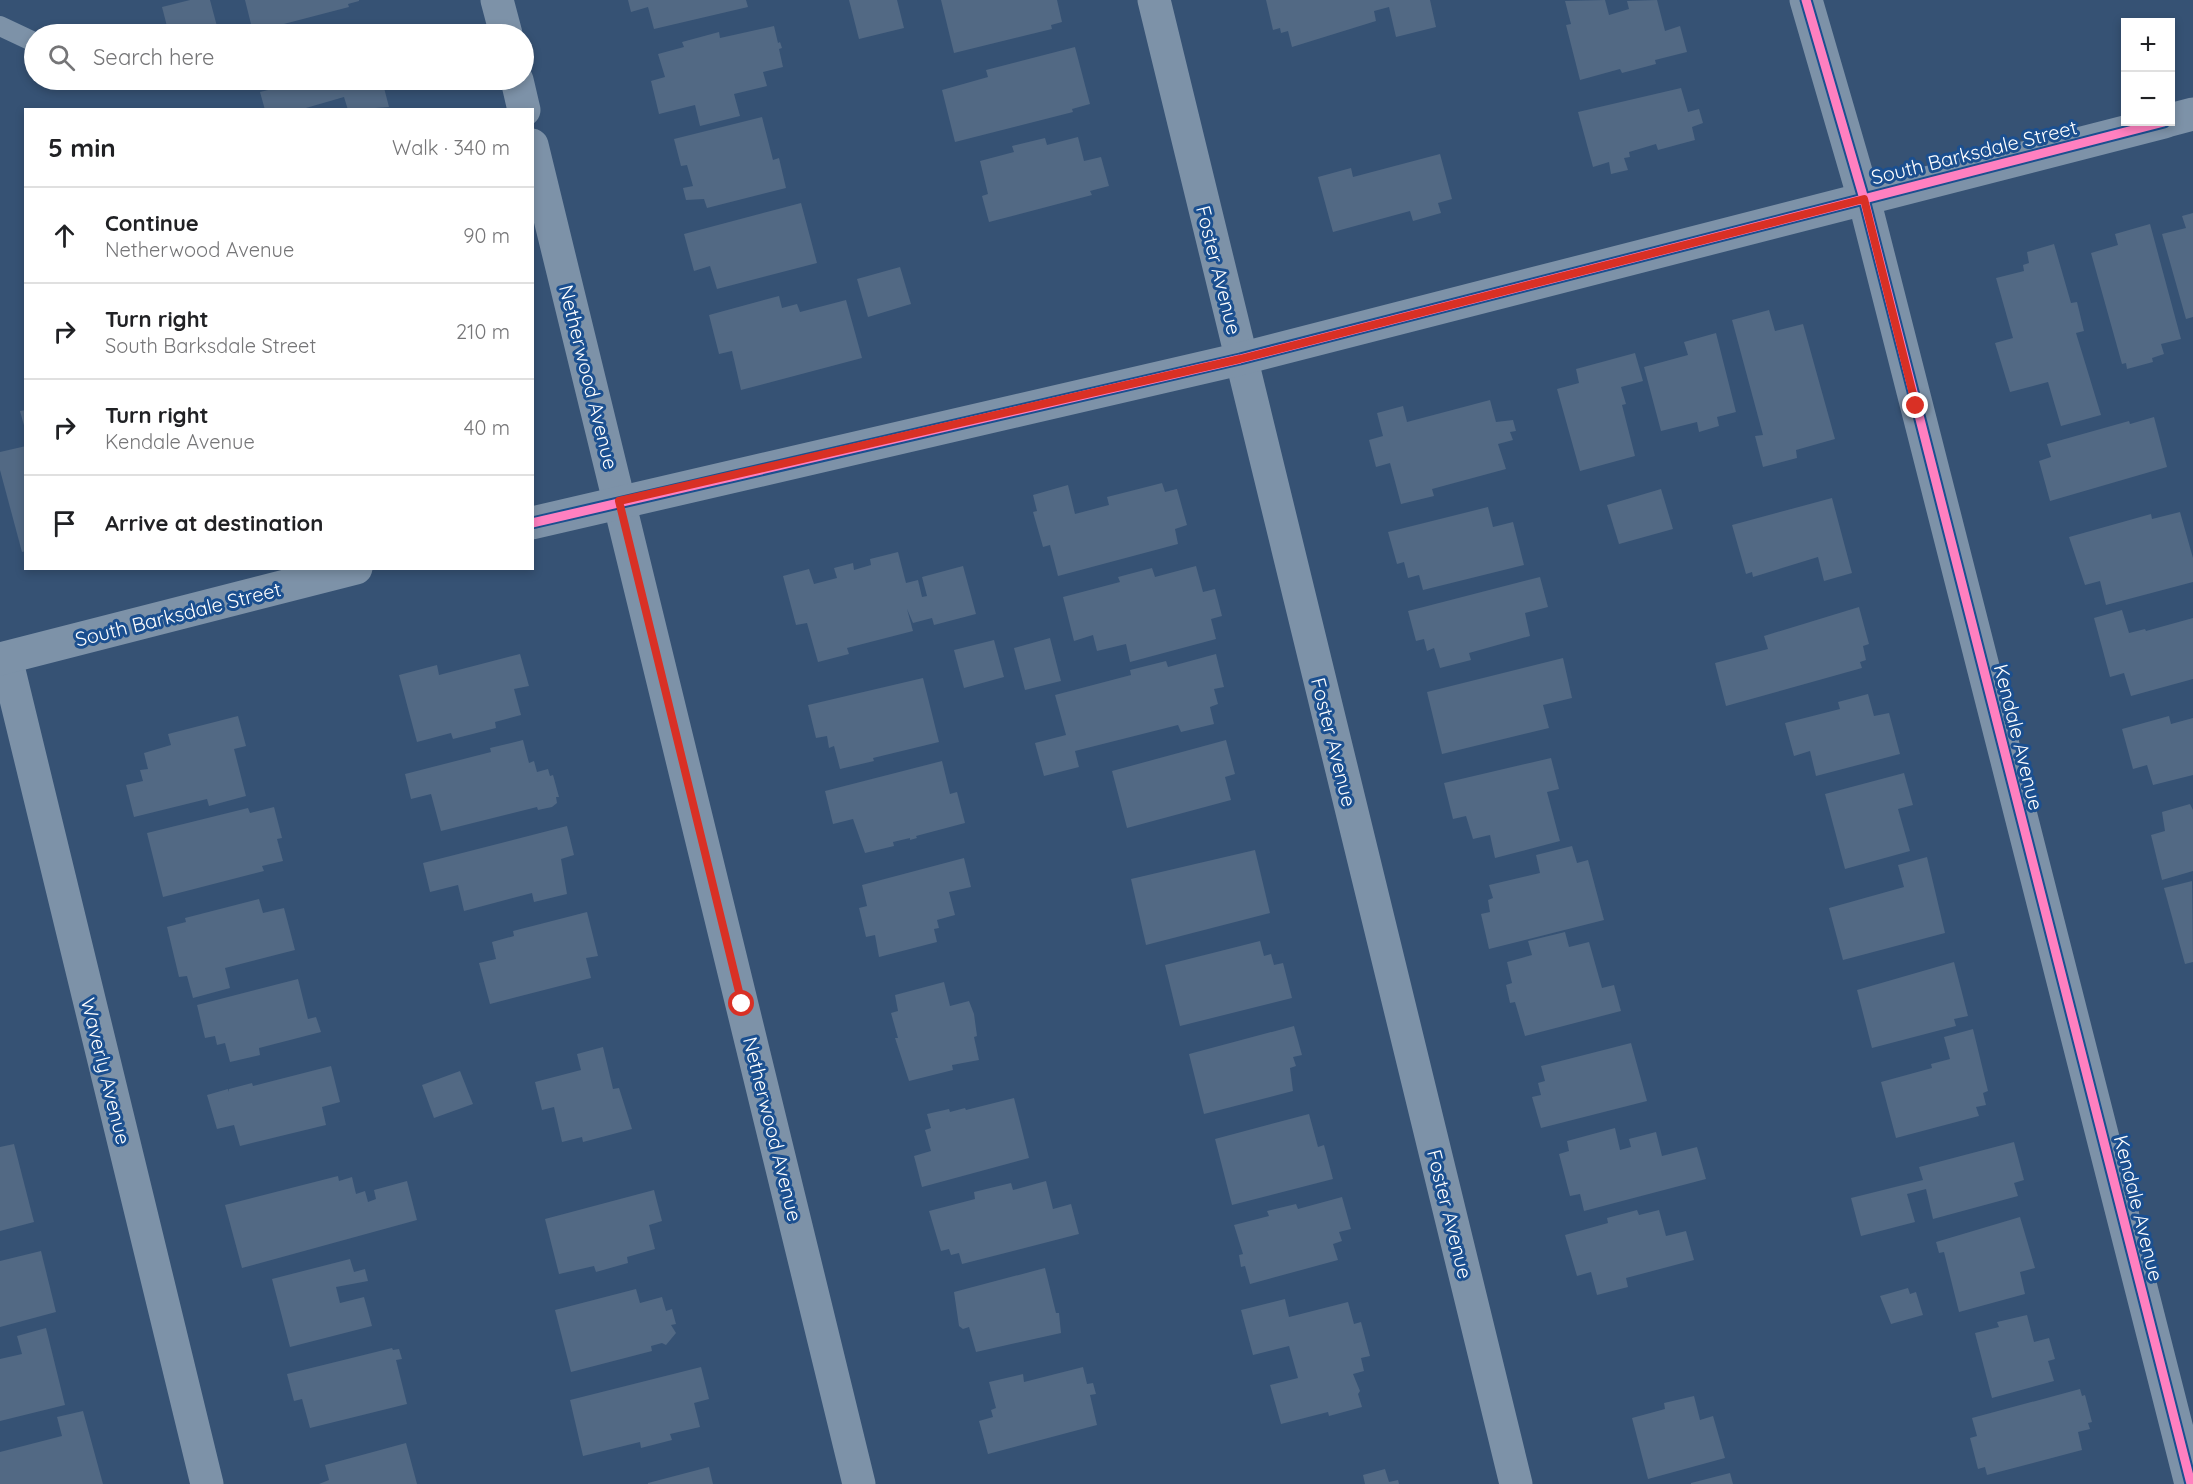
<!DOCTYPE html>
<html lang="en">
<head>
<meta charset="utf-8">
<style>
  body { margin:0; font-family:Quicksand,sans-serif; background:#f6f6f6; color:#202124 }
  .controls { position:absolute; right:18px; top:18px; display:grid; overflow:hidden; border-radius:0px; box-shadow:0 3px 9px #0003 }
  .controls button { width:54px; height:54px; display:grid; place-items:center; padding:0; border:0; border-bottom:2px solid #e0e0e0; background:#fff; color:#202124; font:30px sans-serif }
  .stop { position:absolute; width:18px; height:18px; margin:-14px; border:4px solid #d93025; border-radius:50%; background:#fff }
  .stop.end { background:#d93025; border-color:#fff; box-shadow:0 2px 6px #0008 }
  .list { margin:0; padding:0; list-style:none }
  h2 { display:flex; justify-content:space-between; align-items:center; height:78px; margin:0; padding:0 24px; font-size:26px }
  h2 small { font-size:20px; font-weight:400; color:#757577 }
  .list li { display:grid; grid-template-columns:39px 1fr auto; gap:18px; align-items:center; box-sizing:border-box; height:96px; padding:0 24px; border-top:2px solid #e0e0e0 }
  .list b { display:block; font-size:22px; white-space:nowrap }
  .list p { margin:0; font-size:20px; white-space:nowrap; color:#757577 }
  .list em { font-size:20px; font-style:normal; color:#757577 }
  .icon { flex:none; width:33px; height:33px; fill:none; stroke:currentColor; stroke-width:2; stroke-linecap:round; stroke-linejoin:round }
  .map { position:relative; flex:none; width:2193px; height:1484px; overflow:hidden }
  .search { position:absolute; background:#fff; box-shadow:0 3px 9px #0003; left:24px; top:24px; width:510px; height:66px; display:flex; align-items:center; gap:15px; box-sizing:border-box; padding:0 21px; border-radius:33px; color:#757577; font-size:22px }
  .panel { position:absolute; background:#fff; box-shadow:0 3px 9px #0003; left:24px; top:108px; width:510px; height:462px; border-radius:0px }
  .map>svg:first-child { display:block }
  .building { fill:#526984 }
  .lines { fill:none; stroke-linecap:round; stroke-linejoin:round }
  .service { stroke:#7d92a8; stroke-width:20 }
  .minor { stroke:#7d92a8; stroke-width:33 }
  .cycleway-casing { stroke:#1b4f8f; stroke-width:13 }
  .cycleway { stroke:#ff80c0; stroke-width:9 }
  .route { stroke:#d93025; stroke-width:8 }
  .labels { text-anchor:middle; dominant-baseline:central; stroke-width:6; stroke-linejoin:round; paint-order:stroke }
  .street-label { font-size:20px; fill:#fff; stroke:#1b4f8f }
</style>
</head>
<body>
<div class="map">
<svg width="2193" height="1484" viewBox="0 0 2193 1484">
  <rect width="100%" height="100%" fill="#365274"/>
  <g class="building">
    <polygon points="190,0 210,0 219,34 169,34 162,7"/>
    <polygon points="245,0 359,0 359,1 348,4 349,7 253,32"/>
    <polygon points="628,0 746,0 748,7 654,29 648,7 631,12"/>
    <polygon points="849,0 897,0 904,28 859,39"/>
    <polygon points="941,0 1057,0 1062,22 1051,25 1052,29 954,53"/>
    <polygon points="1266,0 1430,0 1436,27 1396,37 1389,7 1374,11 1376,21 1292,47 1288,31 1281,33 1280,28 1273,30"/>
    <polygon points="1605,0 1609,15 1629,9 1627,1 1657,0 1665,31 1680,26 1687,52 1655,60 1656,64 1622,73 1620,69 1580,80 1566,25 1571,24 1565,1"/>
    <polygon points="774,26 778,43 780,42 782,48 779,49 783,67 763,72 767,86 734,94 740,116 700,126 695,105 659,114 651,81 665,77 658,54 684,47 682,42 719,32 720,38"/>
    <polygon points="1075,47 1090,104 1072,109 1073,112 955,142 942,90 988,77 986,70"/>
    <polygon points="265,80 382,80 389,107 348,110 344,97 299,110 265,110 260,92 268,90"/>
    <polygon points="1681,88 1688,112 1699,109 1703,123 1692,127 1695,140 1658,150 1656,144 1629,152 1630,157 1624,158 1628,170 1611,174 1609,162 1593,167 1578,112"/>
    <polygon points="762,117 773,160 779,158 786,188 707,208 704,199 686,200 683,188 693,186 687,165 681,166 674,139"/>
    <polygon points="1078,137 1084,161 1101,157 1109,186 1090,191 1092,195 989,222 982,196 988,194 980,161 1014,152 1012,146 1045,138 1047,145"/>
    <polygon points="1440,154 1452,199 1438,203 1441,213 1413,221 1410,211 1333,232 1318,177 1351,168 1353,177"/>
    <polygon points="801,203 817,263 717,289 710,266 694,271 684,234"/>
    <polygon points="2193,213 2193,317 2186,319 2162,234 2186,228 2182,216"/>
    <polygon points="2150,224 2181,339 2161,344 2164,354 2152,358 2153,362 2127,369 2126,363 2122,364 2091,253 2118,245 2115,234"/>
    <polygon points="2054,244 2071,303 2077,302 2084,331 2076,333 2101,415 2061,426 2048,382 2010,392 1995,343 2013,338 1996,278 2024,271 2023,265 2029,263 2027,252"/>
    <polygon points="900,267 911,304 868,317 857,279"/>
    <polygon points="779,296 782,308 797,304 800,312 846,300 862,358 741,390 732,351 719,354 709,315"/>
    <polygon points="1769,310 1775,331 1803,324 1835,439 1796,450 1797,458 1763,467 1755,436 1763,435 1732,320"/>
    <polygon points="1716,333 1736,412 1717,417 1719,426 1699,432 1697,422 1661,431 1644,367 1688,355 1684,342"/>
    <polygon points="1635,353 1643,381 1621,387 1626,404 1622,405 1635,456 1580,471 1557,389 1579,383 1576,369"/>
    <polygon points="1490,400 1496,422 1513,420 1516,431 1510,432 1513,440 1498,444 1506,469 1432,489 1434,496 1401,504 1390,463 1376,467 1369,440 1383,436 1377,413 1403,406 1407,422"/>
    <polygon points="26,410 26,429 25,429 20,411"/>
    <polygon points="2154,417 2167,467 2050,501 2039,461 2051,457 2047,444 2129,421 2130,424"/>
    <polygon points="26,446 26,551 22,552 0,470 0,452"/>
    <polygon points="1162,483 1165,492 1177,489 1187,525 1175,529 1178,544 1058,576 1050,545 1043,547 1033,512 1037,511 1033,495 1068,485 1075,514 1109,505 1107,497"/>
    <polygon points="1661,489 1673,529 1619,544 1607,505"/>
    <polygon points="1832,498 1852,573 1824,581 1818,557 1753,577 1752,572 1746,574 1732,525"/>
    <polygon points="1488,507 1493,527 1513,522 1524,565 1423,590 1419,575 1408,578 1404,562 1397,564 1388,532"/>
    <polygon points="2180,512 2193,558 2193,582 2106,605 2100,581 2085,585 2069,537 2151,514 2152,519"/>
    <polygon points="898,552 906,583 918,580 922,597 927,596 922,577 963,566 976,614 934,625 932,618 913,623 907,609 913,631 847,648 849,654 818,662 807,623 796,625 783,576 809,569 814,584 837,578 834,568 853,563 854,570 871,565 870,559"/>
    <polygon points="1196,566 1203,592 1215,589 1222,616 1211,619 1216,639 1130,662 1126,644 1097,651 1093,635 1074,641 1063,597 1120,582 1118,577 1152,568 1155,577"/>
    <polygon points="1540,577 1548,607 1525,613 1530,636 1469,653 1471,660 1440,668 1434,648 1427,651 1424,639 1416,641 1408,611"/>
    <polygon points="1859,607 1869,644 1863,646 1866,660 1860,662 1862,668 1726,706 1715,663 1768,649 1764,636"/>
    <polygon points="2122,610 2129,633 2145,629 2146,631 2193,618 2193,679 2131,696 2124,673 2110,677 2094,618"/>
    <polygon points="1050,638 1061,681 1025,690 1014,648"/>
    <polygon points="994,640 1004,677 964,688 954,650"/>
    <polygon points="520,654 529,686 514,689 521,715 495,722 496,728 453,739 451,733 417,742 399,675 437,665 439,675"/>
    <polygon points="1216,654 1224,687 1214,689 1218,704 1210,707 1214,724 1181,732 1178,725 1075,751 1079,767 1044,776 1035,743 1066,735 1055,695 1131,675 1130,670 1166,661 1168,667"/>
    <polygon points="1563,658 1572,698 1543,705 1549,728 1442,754 1427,692"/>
    <polygon points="923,678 939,742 873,758 874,761 840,769 834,746 829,748 827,736 816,738 808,705"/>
    <polygon points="1868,694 1874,716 1889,713 1900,754 1816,776 1810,751 1794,756 1785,723 1840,709 1838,702"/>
    <polygon points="238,716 246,746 234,749 246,796 209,806 207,799 134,817 126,785 143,781 140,770 148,769 144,753 171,745 168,734"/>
    <polygon points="2169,716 2171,724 2193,718 2193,775 2153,785 2147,765 2133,769 2122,729"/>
    <polygon points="523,740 529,763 534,761 537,772 548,769 550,776 553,775 559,797 556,797 557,803 552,807 538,810 537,807 441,831 431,794 411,799 405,774 491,752 490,748"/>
    <polygon points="1226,740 1235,774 1225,777 1231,800 1127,828 1112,771"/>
    <polygon points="1551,758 1559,789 1547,792 1560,841 1495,858 1490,835 1473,839 1466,816 1453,819 1444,783"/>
    <polygon points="942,761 950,794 957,792 965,823 916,836 917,838 910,840 910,838 893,842 894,846 865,853 853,819 833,824 825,791"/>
    <polygon points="1904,773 1913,805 1898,809 1910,851 1845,869 1825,794"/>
    <polygon points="2190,804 2193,810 2193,871 2162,880 2151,835 2165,831 2162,812"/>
    <polygon points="274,807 282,838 277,839 283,861 262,866 264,871 163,897 147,833 248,808 250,813"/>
    <polygon points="567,826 574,855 561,859 567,894 534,902 532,893 464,911 458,885 430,892 423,863"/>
    <polygon points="1572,846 1577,863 1588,860 1604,920 1489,949 1481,914 1490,912 1488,900 1493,898 1489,885 1540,873 1536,855"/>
    <polygon points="1255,850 1270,913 1146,945 1131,879"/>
    <polygon points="1927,857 1945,933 1843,960 1829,908 1904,887 1898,865"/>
    <polygon points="964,858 971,887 949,892 955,915 937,920 939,928 934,929 937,942 879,957 875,935 866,937 859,908 867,906 862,885"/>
    <polygon points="2192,881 2193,962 2185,964 2164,888"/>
    <polygon points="259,899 263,913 284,908 295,950 225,968 230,988 193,998 187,976 179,977 167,927 186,922 185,918"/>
    <polygon points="587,912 598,956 586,958 591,978 490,1004 479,963 496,959 492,942 514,936 513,931"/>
    <polygon points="1565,932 1569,947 1589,942 1602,988 1614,985 1621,1011 1525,1036 1515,1002 1510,1003 1506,985 1512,983 1507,962 1532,955 1528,941"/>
    <polygon points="1260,941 1264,956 1271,954 1274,965 1283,963 1292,998 1180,1026 1165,965"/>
    <polygon points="1954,962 1968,1016 1954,1019 1956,1026 1872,1048 1857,990"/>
    <polygon points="298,979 308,1019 316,1017 321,1032 259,1048 260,1055 230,1062 225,1043 217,1045 215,1036 205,1038 197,1005"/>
    <polygon points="944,982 950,1006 969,1001 974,1014 977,1036 974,1037 979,1060 952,1065 953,1070 909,1081 895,1038 898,1038 891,1013 898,1011 895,995"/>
    <polygon points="1294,1026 1302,1055 1293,1057 1296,1066 1290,1068 1293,1091 1204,1114 1189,1054"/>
    <polygon points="1973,1029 1988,1091 1983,1093 1986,1105 1976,1107 1979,1116 1896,1138 1881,1082 1932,1068 1931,1064 1950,1059 1944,1037"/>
    <polygon points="1631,1043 1647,1101 1541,1128 1532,1097 1541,1095 1538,1083 1545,1081 1541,1066"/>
    <polygon points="603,1047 613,1089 619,1088 632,1129 583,1142 582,1137 562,1142 554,1107 542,1110 535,1082 581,1070 577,1054"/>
    <polygon points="331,1066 340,1102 322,1107 326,1125 240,1146 234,1125 217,1129 207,1095 228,1089 228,1092 229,1089 252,1083 253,1086"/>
    <polygon points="460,1071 473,1104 434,1118 422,1085"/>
    <polygon points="1014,1098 1029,1158 922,1187 914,1156 931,1151 925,1130 931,1128 927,1114 949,1109 950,1112 965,1108 966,1110"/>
    <polygon points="1309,1114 1318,1147 1324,1145 1333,1179 1232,1205 1215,1139"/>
    <polygon points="1615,1128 1620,1150 1631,1147 1629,1139 1656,1132 1662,1156 1697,1147 1706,1179 1584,1211 1580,1194 1570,1196 1559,1154 1569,1151 1567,1141"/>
    <polygon points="2014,1142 2024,1180 2014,1183 2018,1196 1933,1219 1926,1189 1907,1194 1915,1222 1861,1236 1851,1198 1923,1180 1919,1167"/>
    <polygon points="14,1144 34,1222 0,1231 0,1147"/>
    <polygon points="338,1176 339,1181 352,1177 356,1194 365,1191 368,1202 376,1199 374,1190 407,1181 417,1220 242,1268 225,1205"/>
    <polygon points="1046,1181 1053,1209 1071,1204 1079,1234 962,1264 959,1253 951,1255 949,1249 941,1251 929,1211 975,1199 974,1192 1011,1183 1013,1190"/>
    <polygon points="654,1190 662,1221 649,1225 655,1249 627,1257 628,1263 596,1272 594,1266 559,1274 545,1219"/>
    <polygon points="1342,1197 1351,1229 1339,1232 1342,1241 1333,1244 1338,1260 1250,1284 1245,1266 1241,1267 1239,1255 1243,1254 1234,1225 1269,1216 1267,1211 1296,1204 1298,1209"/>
    <polygon points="1637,1210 1639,1215 1659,1210 1666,1236 1686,1231 1694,1260 1626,1278 1628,1287 1597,1295 1591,1272 1577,1276 1565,1235 1608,1223 1607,1218"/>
    <polygon points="2020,1217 2035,1268 2020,1272 2025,1294 1959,1312 1944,1252 1939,1253 1936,1242"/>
    <polygon points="41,1251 56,1312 0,1327 0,1261"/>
    <polygon points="350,1259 354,1272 365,1269 368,1281 336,1287 340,1303 364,1297 372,1326 290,1347 272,1279"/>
    <polygon points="1045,1268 1056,1313 1059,1313 1061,1333 976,1352 969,1327 963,1329 959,1326 954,1292"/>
    <polygon points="1908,1288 1910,1294 1916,1292 1923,1315 1891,1324 1880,1296"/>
    <polygon points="636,1289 640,1303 662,1297 666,1311 672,1309 676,1324 671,1325 676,1333 666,1345 662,1343 651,1346 652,1351 571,1372 555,1310"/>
    <polygon points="1285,1299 1289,1317 1348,1302 1354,1324 1361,1322 1370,1356 1361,1358 1364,1371 1353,1374 1360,1391 1358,1394 1362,1407 1329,1416 1328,1412 1281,1424 1270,1385 1298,1378 1289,1346 1253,1355 1241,1310"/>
    <polygon points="2027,1315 2034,1342 2049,1338 2055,1359 2048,1361 2054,1381 1992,1398 1975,1333 1999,1327 1997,1322"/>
    <polygon points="46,1328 65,1405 0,1421 0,1359 22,1354 17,1336"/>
    <polygon points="392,1348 393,1350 399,1349 402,1359 396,1360 407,1404 310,1428 302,1399 294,1401 287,1374"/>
    <polygon points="701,1367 709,1399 694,1403 700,1427 670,1434 672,1440 641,1448 640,1442 583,1456 570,1400"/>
    <polygon points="1083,1367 1087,1384 1093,1383 1096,1394 1090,1395 1097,1425 988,1454 979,1421 993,1417 991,1410 996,1408 989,1382 1023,1374 1024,1382"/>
    <polygon points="2080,1389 2082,1396 2085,1395 2092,1422 2088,1423 2090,1429 2078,1432 2082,1450 1987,1475 1985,1467 1978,1469 1970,1438 1977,1436 1972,1418"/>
    <polygon points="1694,1396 1700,1420 1713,1416 1725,1458 1648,1479 1632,1418 1665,1409 1664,1403"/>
    <polygon points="83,1411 103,1484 0,1484 0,1452 62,1436 57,1417"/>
    <polygon points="406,1443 417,1484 319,1484 329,1480 325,1465"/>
    <polygon points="709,1467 713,1484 648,1484 648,1483"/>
    <polygon points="1385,1469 1389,1482 1398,1480 1399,1484 1365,1484 1363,1475"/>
    <polygon points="1730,1473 1733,1484 1691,1484 1691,1483"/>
  </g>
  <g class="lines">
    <polyline class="service" points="0,26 34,42"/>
    <g class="minor">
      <polyline points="497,0 506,34"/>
      <polyline points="1154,0 1516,1484"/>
      <polyline points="1806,0 1864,199 2191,1484"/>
      <polyline points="517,80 524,110"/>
      <polyline points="2170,120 2193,114"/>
      <polyline points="532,145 859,1484"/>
      <polyline points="532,523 1240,359 2164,122"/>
      <polyline points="6,658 207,1484"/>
      <polyline points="0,659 356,568"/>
    </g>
    <defs>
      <g id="cycleway">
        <polyline points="1806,0 1864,199 2191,1484"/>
        <polyline points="532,523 1240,359 2164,122"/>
      </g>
    </defs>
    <use href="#cycleway" class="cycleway-casing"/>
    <use href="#cycleway" class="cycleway"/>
  </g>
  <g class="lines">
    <polyline class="route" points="742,1004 619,501 1240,359 1864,199 1916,406"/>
  </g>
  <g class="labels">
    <g class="street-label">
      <text transform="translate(1974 152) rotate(-14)">South Barksdale Street</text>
      <text transform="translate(1219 270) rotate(76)">Foster Avenue</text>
      <text transform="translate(589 377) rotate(76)">Netherwood Avenue</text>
      <text transform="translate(178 614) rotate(-14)">South Barksdale Street</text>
      <text transform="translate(2019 737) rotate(76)">Kendale Avenue</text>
      <text transform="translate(1334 742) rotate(76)">Foster Avenue</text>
      <text transform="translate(106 1071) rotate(76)">Waverly Avenue</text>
      <text transform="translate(773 1129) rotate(76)">Netherwood Avenue</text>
      <text transform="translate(2139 1208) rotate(76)">Kendale Avenue</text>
      <text transform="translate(1450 1214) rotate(76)">Foster Avenue</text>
    </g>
  </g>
</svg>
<div class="controls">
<button>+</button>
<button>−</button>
</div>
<div class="stop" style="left:742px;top:1004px"></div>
<div class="stop end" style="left:1916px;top:406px"></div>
<div class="search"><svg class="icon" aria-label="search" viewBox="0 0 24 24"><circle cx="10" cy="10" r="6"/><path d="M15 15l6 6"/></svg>Search here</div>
<section class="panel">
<h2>5 min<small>Walk · 340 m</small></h2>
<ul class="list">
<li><svg class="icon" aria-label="ahead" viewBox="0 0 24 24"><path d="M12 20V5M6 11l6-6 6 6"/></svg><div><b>Continue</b><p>Netherwood Avenue</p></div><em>90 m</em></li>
<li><svg class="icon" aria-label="right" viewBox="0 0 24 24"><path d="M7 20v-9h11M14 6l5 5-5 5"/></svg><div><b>Turn right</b><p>South Barksdale Street</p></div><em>210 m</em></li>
<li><svg class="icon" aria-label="right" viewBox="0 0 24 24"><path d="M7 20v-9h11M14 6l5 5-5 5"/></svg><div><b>Turn right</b><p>Kendale Avenue</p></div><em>40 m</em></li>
<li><svg class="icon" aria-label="arrive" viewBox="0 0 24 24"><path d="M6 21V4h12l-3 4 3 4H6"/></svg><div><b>Arrive at destination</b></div></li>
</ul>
</section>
</div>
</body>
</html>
